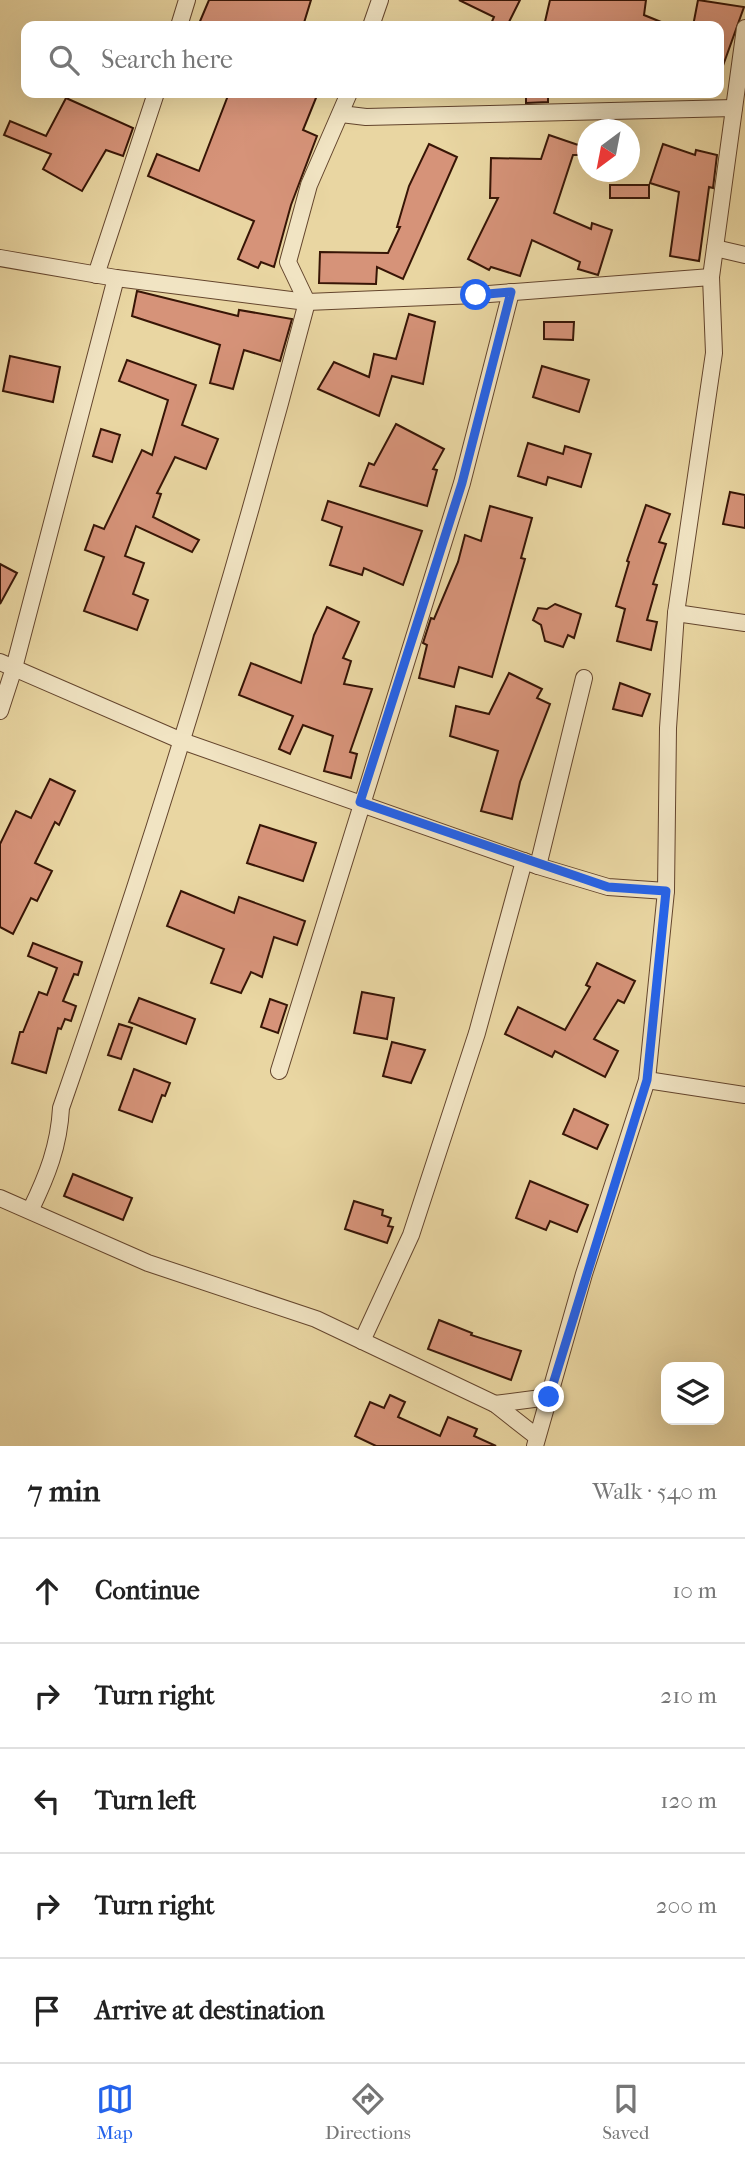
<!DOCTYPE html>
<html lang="en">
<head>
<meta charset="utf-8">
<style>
  body { margin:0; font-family:"IM FELL French Canon",serif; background:#f6f6f6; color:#222 }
  .controls { position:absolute; right:21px; bottom:21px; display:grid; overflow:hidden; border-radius:14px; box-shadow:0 7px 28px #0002 }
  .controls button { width:63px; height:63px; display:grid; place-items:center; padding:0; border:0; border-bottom:2px solid #e0e0e0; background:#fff; color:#222; font:35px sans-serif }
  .compass { position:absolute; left:577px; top:119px; width:63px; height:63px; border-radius:50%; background:#fff; box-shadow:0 7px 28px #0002; rotate:212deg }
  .stop { position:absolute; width:21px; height:21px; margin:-16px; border:5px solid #2563eb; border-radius:50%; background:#fff }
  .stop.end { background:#2563eb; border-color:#fff; box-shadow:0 2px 7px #0008 }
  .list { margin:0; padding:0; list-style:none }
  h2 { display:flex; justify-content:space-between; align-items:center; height:91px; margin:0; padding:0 28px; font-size:30px }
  h2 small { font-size:23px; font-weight:400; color:#767676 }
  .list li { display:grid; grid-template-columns:46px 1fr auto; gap:21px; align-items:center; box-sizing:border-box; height:105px; padding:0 28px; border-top:2px solid #e0e0e0 }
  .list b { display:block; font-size:26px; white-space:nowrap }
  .list em { font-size:23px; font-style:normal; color:#767676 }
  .icon { flex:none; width:38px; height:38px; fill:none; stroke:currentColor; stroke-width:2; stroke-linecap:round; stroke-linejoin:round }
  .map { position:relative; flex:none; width:745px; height:1446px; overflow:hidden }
  .search { position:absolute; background:#fff; box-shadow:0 7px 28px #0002; left:21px; right:21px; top:21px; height:77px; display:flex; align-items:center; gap:18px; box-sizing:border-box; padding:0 24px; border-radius:14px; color:#767676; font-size:26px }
  .sheet { height:616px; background:#fff }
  nav { display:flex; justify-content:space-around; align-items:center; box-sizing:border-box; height:98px; border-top:2px solid #e0e0e0; background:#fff; font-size:19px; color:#767676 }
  nav a { display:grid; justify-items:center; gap:4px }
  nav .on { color:#2563eb }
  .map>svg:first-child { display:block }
  .building { fill:#d69379; stroke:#371506; stroke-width:2 }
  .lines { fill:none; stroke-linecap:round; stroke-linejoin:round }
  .minor-casing { stroke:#64452d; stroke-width:18 }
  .minor { stroke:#f1e4c3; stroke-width:16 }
  .route { stroke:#2563eb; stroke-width:9 }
</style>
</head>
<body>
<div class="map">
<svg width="745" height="1446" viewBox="0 0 745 1446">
  <rect width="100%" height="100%" fill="#e9d6a2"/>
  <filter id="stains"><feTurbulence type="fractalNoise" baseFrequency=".00286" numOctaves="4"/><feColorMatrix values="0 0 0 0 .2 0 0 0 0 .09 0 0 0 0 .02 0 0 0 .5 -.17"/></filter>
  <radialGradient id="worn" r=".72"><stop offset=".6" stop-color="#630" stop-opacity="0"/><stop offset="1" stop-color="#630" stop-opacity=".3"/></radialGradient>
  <g class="building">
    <polygon points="209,0 311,0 303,26 198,26"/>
    <polygon points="459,0 520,0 507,26 490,26 494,17"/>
    <polygon points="550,0 646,0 644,15 671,26 544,26"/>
    <polygon points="698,0 744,7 720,74 719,26 693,26"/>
    <polygon points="229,93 318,93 303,130 317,136 291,205 274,267 261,262 258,268 238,259 254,221 148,176 157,154 199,171"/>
    <polygon points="526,93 548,93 548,102 526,103"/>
    <polygon points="66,98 133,128 123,156 106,150 82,191 43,169 51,154 4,135 10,121 46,136"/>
    <polygon points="549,135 587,148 587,155 573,155 554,213 591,229 592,223 612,230 598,275 578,269 580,262 532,240 520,276 491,267 489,270 468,259 498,198 490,198 491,158 541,159"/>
    <polygon points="429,144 457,157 403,279 377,267 376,284 319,283 320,252 388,253 400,227 397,227 409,186"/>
    <polygon points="663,144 695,155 696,150 717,155 713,188 709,187 699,261 670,256 679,192 650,183"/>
    <rect x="610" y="185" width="39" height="13"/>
    <polygon points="137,291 238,316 239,310 292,319 280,361 244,350 233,389 210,383 220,345 132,316"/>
    <polygon points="409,314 435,322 423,384 392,376 379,416 318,389 334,362 369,377 374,354 396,359"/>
    <polygon points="544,322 574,322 573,340 544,339"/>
    <polygon points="10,356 60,367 53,402 3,391"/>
    <polygon points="127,360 196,385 182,425 218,439 206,469 175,457 157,493 161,494 153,517 199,540 192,552 136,526 125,556 144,563 133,594 148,600 137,630 84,611 104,557 85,550 94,525 104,529 142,450 152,455 168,400 119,381"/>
    <polygon points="542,366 589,380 579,412 533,397"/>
    <polygon points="396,424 444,449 433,469 437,470 427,506 360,486 369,463 374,465"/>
    <polygon points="101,429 120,435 112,462 93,456"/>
    <polygon points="528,443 563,454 565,446 591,454 581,487 548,477 546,485 518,476"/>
    <polygon points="730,492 745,495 745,528 723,524"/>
    <polygon points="328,501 422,531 403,585 364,568 362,575 330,565 342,527 322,520"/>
    <polygon points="646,505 670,514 659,542 666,544 653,584 657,585 647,620 657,622 651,650 617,641 625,609 616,606 629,562 627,561"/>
    <polygon points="490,506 532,518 521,558 525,559 492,677 459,667 454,687 419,678 427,645 423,643 431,618 434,619 458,562 465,535 481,541"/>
    <polygon points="0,564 17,573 0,604"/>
    <polygon points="555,604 581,614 574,638 568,635 563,647 545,641 541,625 533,620 538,608 547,609"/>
    <polygon points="327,607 359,622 343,658 351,661 344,684 372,689 350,752 357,754 351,778 324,771 333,736 303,725 290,754 279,749 293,716 239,695 251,663 301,683 314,635"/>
    <polygon points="509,673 542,689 537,698 550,704 520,782 512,819 481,811 498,751 450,736 456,706 489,714"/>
    <polygon points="620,683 650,694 642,716 613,709"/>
    <polygon points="50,779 75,791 59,825 55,822 35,863 52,871 37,901 31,898 13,934 0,927 0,844 16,811 31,818"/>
    <polygon points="260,825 316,843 303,881 247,863"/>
    <polygon points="181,891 234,913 239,897 305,921 297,945 274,937 262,977 251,972 241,993 211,983 224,949 167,926"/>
    <polygon points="33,943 82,962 78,975 74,974 63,1001 76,1006 71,1021 65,1019 61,1029 58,1028 46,1073 12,1063 20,1032 23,1032 39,992 47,995 57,968 28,956"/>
    <polygon points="597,963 635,981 624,1003 618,1000 594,1039 618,1051 605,1077 555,1051 552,1057 505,1034 518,1007 565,1030 590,987 586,985"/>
    <polygon points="362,992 394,998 387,1039 354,1033"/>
    <polygon points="139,998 195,1019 186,1044 129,1022"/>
    <polygon points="270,999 287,1005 278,1033 261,1027"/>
    <polygon points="119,1024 132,1028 121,1059 108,1055"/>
    <polygon points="392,1042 425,1050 411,1083 383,1076"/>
    <polygon points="134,1069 170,1083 165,1096 162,1095 152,1122 119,1110"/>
    <polygon points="574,1109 608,1125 597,1149 563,1134"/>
    <polygon points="73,1174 132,1198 123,1220 64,1196"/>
    <polygon points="530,1181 588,1205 577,1232 550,1221 546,1230 516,1218"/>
    <polygon points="354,1201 383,1210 382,1215 391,1218 388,1226 393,1227 387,1243 345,1229"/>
    <polygon points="439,1320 472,1333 471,1335 521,1351 511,1380 428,1349"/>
    <polygon points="390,1395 405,1402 398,1417 440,1436 448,1417 477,1429 474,1436 496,1446 376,1446 355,1436 370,1402 384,1408"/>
  </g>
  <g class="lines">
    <defs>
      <g id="minor">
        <polyline points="179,26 187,0"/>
        <polyline points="371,26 380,0"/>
        <polyline points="341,114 366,117 734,108"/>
        <polyline points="715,248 745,255"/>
        <polyline points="0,258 116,278 307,302 476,295 711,277"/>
        <polyline points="96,275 156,93"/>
        <polyline points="676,613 745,623"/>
        <polyline points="0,662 182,741 538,866 608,887 666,891"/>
        <polyline points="0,711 14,668 116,278"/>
        <polyline points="538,866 584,678"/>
        <polyline points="279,1071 462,483 511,292"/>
        <polyline points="647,1080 745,1095"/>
        <polyline points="0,1198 148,1263 316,1319 495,1404 537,1437"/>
        <path d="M31,1209C47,1176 59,1146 61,1108C153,843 236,574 307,302L288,262L309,185L349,93"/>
        <polyline points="362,1341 411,1235 477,1033 524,861"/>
        <polyline points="495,1404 549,1397"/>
        <polyline points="535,1446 584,1274 647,1080 666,891 668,728 676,613 714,353 711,277 745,28"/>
      </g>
    </defs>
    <use href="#minor" class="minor-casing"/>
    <use href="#minor" class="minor"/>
  </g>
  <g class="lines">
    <polyline class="route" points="476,295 511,292 462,483 360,802 608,887 666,891 647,1080 549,1397"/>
  </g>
  <rect width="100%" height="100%" filter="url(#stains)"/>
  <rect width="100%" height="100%" fill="url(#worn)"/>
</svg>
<div class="controls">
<button><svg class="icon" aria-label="layers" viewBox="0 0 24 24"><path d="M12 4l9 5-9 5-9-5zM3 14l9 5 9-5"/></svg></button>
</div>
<svg class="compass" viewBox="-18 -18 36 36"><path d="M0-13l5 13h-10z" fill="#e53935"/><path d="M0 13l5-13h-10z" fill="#767676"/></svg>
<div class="stop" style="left:476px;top:295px"></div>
<div class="stop end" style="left:549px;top:1397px"></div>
<div class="search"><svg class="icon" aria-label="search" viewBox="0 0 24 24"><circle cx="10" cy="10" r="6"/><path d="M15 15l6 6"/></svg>Search here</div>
</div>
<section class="sheet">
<h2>7 min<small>Walk · 540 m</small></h2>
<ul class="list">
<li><svg class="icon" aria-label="ahead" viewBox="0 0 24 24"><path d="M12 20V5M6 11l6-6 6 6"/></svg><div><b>Continue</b></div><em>10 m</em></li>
<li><svg class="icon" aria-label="right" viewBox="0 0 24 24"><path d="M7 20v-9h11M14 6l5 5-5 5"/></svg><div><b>Turn right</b></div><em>210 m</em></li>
<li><svg class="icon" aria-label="left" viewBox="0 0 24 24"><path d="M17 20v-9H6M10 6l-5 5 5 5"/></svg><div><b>Turn left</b></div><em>120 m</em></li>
<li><svg class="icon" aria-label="right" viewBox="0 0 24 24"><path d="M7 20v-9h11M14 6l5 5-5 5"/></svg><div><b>Turn right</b></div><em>200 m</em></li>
<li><svg class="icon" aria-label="arrive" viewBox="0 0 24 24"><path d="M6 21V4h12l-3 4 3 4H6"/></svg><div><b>Arrive at destination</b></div></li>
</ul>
</section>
<nav>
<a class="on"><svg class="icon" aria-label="map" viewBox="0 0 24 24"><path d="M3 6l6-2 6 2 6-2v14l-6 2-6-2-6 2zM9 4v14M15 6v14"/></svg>Map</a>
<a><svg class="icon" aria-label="directions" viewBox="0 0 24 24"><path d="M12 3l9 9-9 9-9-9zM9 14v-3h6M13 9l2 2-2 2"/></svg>Directions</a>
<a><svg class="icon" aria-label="saved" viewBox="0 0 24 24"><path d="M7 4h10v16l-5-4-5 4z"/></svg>Saved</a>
</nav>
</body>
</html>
